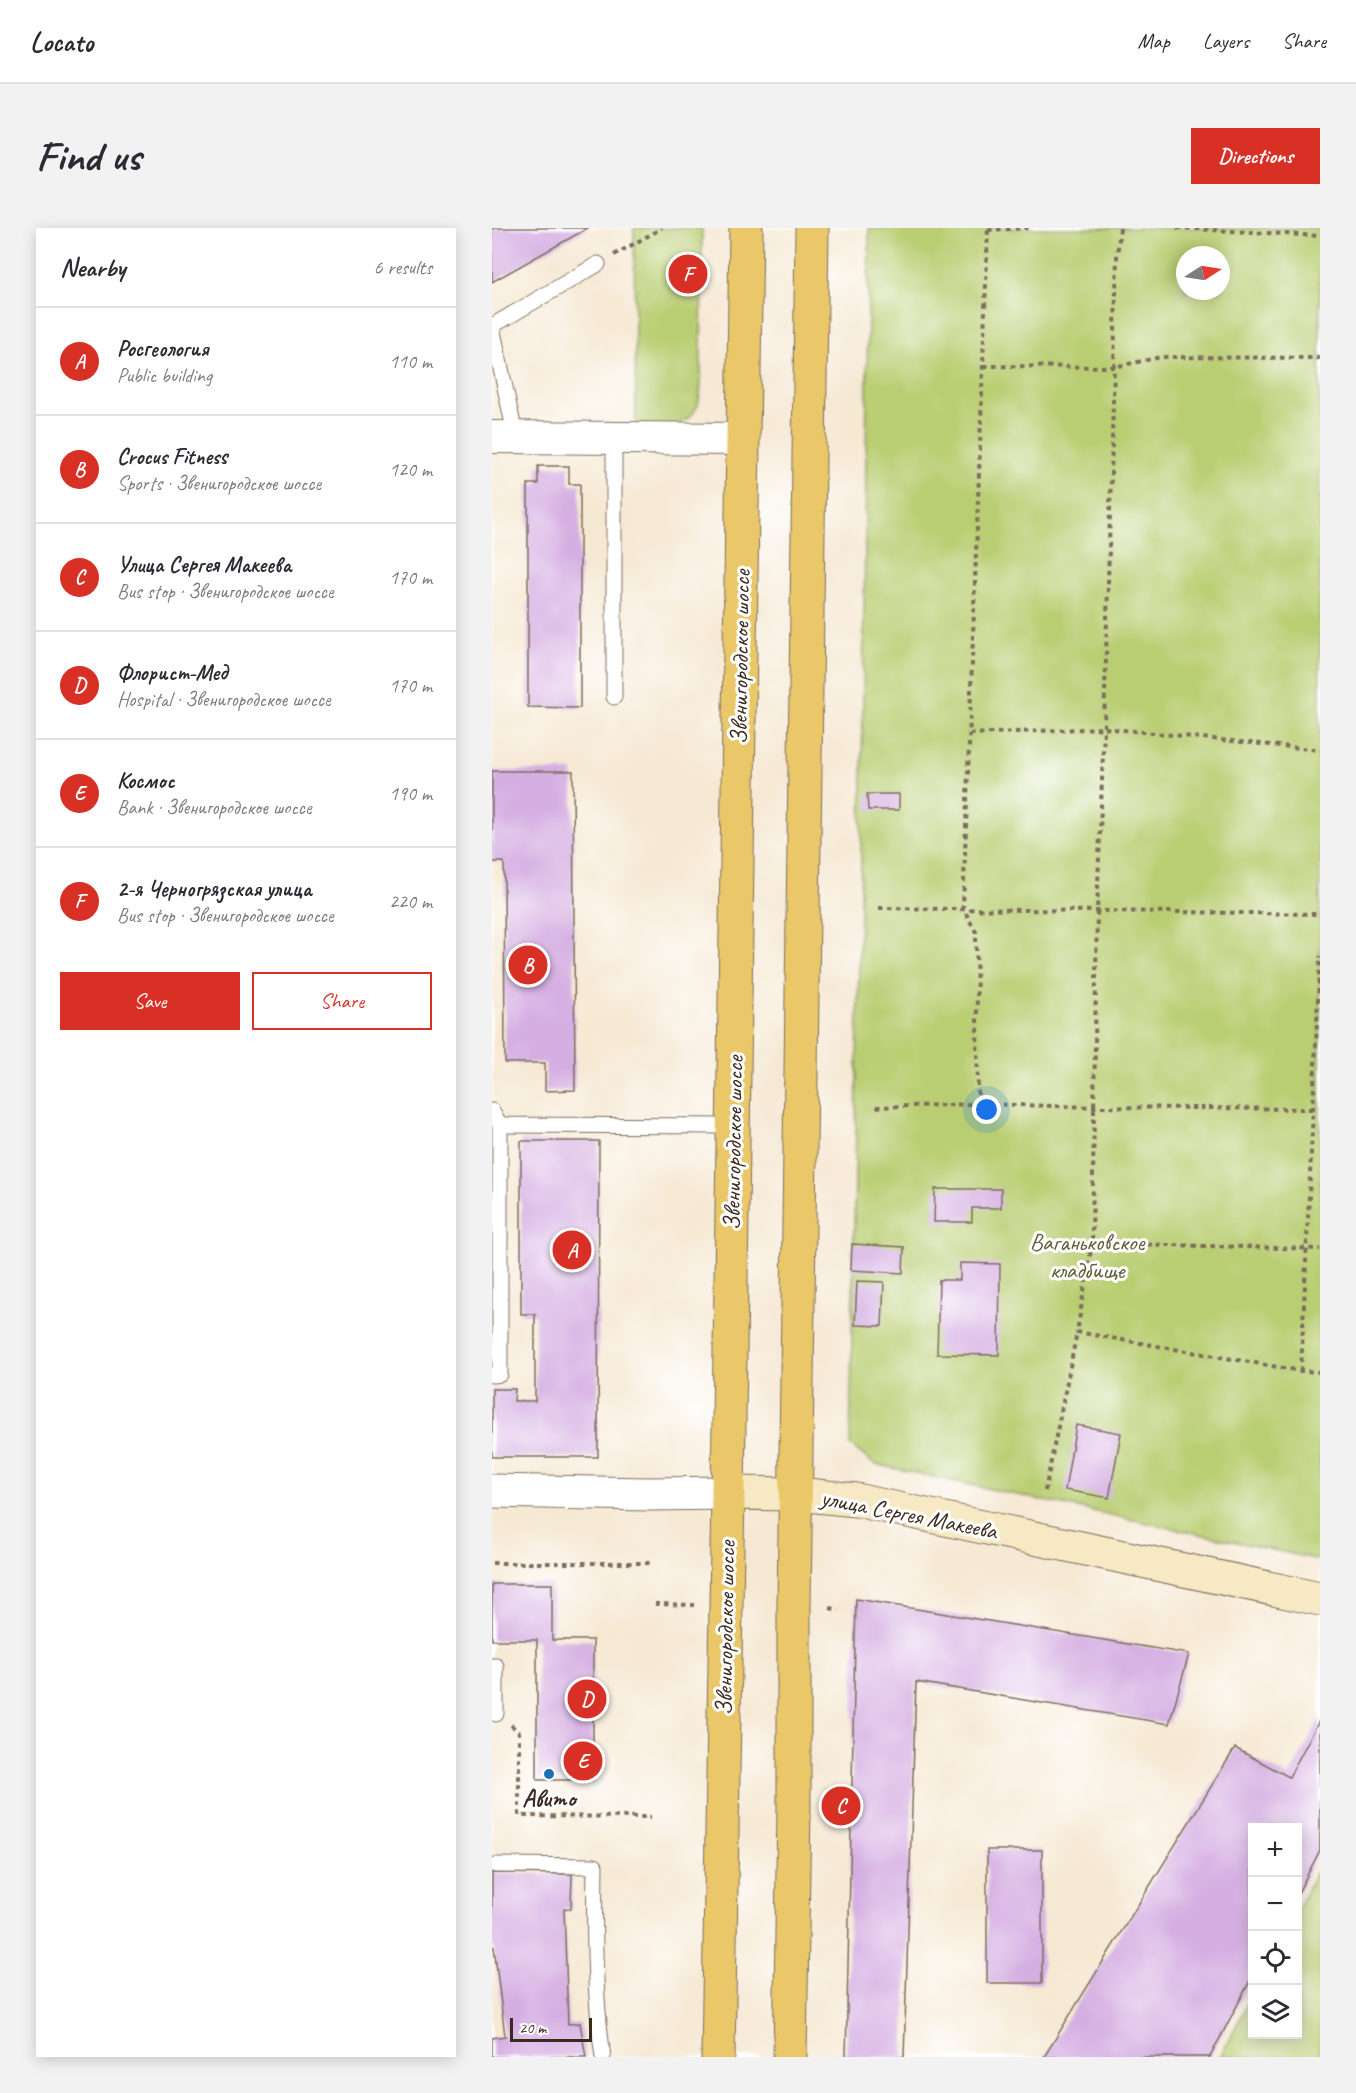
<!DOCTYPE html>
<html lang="en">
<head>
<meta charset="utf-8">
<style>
  body { margin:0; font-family:Caveat,sans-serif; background:#f2f2f3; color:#2b2b33 }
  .controls { position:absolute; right:18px; bottom:18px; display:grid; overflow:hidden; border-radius:0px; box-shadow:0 3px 15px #0003 }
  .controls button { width:54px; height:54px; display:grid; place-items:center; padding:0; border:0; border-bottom:2px solid #e1e1e2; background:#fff; color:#2b2b33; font:30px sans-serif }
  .compass { position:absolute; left:684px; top:18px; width:54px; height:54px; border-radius:50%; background:#fff; box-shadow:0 3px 15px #0003; rotate:78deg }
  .scale { position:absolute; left:18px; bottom:15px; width:82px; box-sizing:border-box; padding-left:6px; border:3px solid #3b2a1e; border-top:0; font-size:16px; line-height:21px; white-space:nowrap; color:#3b2a1e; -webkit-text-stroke:4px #fff; paint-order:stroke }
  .you { position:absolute; left:495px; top:882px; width:21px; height:21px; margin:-15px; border:4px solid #fff; border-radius:50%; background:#1a73e8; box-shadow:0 0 0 9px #1a73e833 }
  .badge { display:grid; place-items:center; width:39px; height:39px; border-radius:50%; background:#d93025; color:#fff; font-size:20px; font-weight:700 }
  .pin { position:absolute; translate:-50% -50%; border:3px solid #fff; box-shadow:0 2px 6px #0006 }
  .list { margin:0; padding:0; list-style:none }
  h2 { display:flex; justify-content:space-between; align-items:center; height:78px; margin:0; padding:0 24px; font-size:26px }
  h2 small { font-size:20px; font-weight:400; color:#7c7c81 }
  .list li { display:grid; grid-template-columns:39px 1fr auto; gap:18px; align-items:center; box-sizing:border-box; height:108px; padding:0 24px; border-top:2px solid #e1e1e2 }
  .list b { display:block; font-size:22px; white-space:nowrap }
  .list p { margin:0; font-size:20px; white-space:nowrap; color:#7c7c81 }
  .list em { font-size:20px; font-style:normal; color:#7c7c81 }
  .actions { display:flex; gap:12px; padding:18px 24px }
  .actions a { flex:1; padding:14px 0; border:2px solid #d93025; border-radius:0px; text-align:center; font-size:21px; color:#d93025 }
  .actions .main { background:#d93025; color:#fff }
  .icon { flex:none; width:33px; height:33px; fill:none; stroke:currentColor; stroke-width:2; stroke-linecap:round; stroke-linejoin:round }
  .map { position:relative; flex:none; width:828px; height:1829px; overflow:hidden; border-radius:0px }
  header { display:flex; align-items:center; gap:36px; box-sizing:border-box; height:84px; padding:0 30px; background:#fff; border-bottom:2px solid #e1e1e2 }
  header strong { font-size:28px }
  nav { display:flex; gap:33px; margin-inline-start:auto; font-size:21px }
  .intro { display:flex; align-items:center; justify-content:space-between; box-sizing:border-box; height:144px; padding:0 36px }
  h1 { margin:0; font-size:42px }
  .button { padding:15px 27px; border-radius:0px; background:#d93025; color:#fff; font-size:21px; font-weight:700 }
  main { display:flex; gap:36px; padding:0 36px }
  aside { flex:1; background:#fff; border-radius:0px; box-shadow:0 3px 15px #0003 }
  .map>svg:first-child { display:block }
  .green { fill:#b9ce72; stroke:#7a7c48; stroke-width:1.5; fill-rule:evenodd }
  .building { fill:#d5afe2 }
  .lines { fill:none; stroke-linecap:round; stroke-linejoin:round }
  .service-casing { stroke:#7c6d5e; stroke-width:17 }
  .minor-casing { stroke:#7c6d5e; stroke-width:34 }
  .tertiary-casing { stroke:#7c6d5e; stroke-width:35 }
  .secondary-casing { stroke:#7c6d5e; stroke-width:35 }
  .primary-casing { stroke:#7c6d5e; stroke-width:35 }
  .path { stroke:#7c6d5e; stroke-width:4; stroke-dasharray:4.5 4.5; stroke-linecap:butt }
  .service { stroke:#fff; stroke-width:15 }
  .minor { stroke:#fff; stroke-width:32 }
  .tertiary { stroke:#fff; stroke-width:33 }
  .secondary { stroke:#f7e9c3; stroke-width:33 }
  .primary { stroke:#eac769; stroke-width:33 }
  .poi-dot { fill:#1f6fb2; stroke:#fff; stroke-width:2 }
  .labels { text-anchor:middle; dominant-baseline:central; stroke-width:6; stroke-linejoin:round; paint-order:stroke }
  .street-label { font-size:24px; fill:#3b2a1e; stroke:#fff }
  .park-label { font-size:24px; fill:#615b37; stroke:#fff }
  .poi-label { font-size:24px; font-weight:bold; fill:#3b2a1e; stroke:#fff }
</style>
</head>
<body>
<header>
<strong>Locato</strong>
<nav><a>Map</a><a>Layers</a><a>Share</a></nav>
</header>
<div class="intro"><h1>Find us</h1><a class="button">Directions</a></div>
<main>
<aside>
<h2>Nearby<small>6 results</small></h2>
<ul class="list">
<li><span class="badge">A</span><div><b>Росгеология</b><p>Public building</p></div><em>110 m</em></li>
<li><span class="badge">B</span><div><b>Crocus Fitness</b><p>Sports · Звенигородское шоссе</p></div><em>120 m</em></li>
<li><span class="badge">C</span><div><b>Улица Сергея Макеева</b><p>Bus stop · Звенигородское шоссе</p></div><em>170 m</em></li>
<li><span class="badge">D</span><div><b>Флорист-Мед</b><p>Hospital · Звенигородское шоссе</p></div><em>170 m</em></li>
<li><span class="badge">E</span><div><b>Космос</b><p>Bank · Звенигородское шоссе</p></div><em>190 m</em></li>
<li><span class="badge">F</span><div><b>2-я Черногрязская улица</b><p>Bus stop · Звенигородское шоссе</p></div><em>220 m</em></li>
</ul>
<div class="actions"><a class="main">Save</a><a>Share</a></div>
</aside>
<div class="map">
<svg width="828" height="1829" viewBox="0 0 828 1829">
  <rect width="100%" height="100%" fill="#fff"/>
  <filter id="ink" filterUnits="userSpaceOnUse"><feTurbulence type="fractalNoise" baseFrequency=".0167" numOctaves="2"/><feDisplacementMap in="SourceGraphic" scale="12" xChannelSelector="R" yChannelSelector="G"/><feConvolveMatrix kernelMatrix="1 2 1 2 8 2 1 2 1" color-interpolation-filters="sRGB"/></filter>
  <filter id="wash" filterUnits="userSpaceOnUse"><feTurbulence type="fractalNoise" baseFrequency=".008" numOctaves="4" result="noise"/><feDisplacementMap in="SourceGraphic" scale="24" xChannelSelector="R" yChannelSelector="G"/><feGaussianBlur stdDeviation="1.35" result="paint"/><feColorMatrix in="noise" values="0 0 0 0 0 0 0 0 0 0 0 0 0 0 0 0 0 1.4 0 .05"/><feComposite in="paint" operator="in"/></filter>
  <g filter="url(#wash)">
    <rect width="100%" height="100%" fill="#f6e9d4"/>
    <g class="green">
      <path d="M142,0H210L209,156C208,163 208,173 205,179C193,203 166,199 144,199Z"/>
      <path d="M377,0H828V1332L382,1236L358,1217L369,626ZM693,27H729V63H693Z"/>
      <polygon points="828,1636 828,1829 728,1829 760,1767 760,1806 806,1806 806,1680"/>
    </g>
    <g id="blocks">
      <g class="building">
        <polygon points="0,0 96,0 0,54"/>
        <polygon points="46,238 77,238 77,256 88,256 88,480 36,479 36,256 46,256"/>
        <polygon points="0,543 81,543 83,862 53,863 53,835 13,835 12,634 0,634"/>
        <polygon points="375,566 407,566 407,582 376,582"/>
        <polygon points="29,913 107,913 106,1229 0,1229 0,1161 23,1161 22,1173 43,1173 43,1086 29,1086"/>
        <polygon points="443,961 509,961 509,980 480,980 480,994 442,994"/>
        <polygon points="360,1016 412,1019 411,1045 359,1042"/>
        <polygon points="468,1035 508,1036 507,1127 445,1126 447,1052 468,1052"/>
        <polygon points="365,1053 392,1054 390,1098 363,1097"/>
        <polygon points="584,1197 629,1205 617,1270 573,1262"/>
        <polygon points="0,1356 60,1356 60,1412 101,1412 101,1552 45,1552 45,1412 0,1412"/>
        <polygon points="364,1371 697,1426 677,1496 424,1454 412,1829 354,1829"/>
        <polygon points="828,1491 828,1622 806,1665 806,1600 760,1600 760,1749 718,1829 552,1829 743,1520 797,1549"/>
        <rect x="495" y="1622" width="55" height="133"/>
        <polygon points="0,1645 80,1646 79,1681 72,1680 76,1796 88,1795 94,1829 0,1829 0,1810 13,1808 2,1719 0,1719"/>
      </g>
    </g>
  </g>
  <g filter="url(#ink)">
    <use href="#blocks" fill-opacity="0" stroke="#7c6d5e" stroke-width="1.5"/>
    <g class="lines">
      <defs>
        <g id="service">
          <polyline points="0,98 106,36"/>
          <polyline points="0,99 20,192 20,209"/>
          <polyline points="122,469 122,211"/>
          <polyline points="0,883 8,897 241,898"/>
          <polyline points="0,1147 8,1146 8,897"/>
          <polyline points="0,1438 4,1438 4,1486"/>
          <path d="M3,1637L103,1638C102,1703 102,1765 111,1829"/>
        </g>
        <polyline id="minor" points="0,209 251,211"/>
        <polyline id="tertiary" points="0,1263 157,1266 236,1265"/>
        <polyline id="secondary" points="236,1265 305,1266 364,1272 828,1371"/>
        <g id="primary">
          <polyline points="226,1829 236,1265 254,0"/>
          <polyline points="298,1829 302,1579 302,1380 320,0"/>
        </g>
      </defs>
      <use href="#service" class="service-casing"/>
      <use href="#minor" class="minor-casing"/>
      <use href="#tertiary" class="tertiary-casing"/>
      <use href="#secondary" class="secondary-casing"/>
      <use href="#primary" class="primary-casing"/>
      <g class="path">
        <polyline points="628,0 625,29 612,500 605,683 600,1015 828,1021"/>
        <polyline points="685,0 828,8"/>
        <polyline points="496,2 538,0"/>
        <polyline points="122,27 170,0"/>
        <polyline points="492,138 622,139 669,129 828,130"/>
        <polyline points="478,506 612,500 828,522"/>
        <polyline points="387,680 828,686"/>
        <polyline points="486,876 484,704 471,680 496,0"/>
        <polyline points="384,879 486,876 602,879 820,881"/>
        <polyline points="600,1015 585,1104 809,1143 828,1144"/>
        <polyline points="809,1143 828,728"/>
        <polyline points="553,1263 585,1104"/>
        <polyline points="0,1335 158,1335"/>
        <polyline points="163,1376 202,1377"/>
        <polyline points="338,1380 347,1382"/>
        <polyline points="19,1497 27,1504 27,1588 159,1589"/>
      </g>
      <use href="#service" class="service"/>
      <use href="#minor" class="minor"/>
      <use href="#tertiary" class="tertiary"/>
      <use href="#secondary" class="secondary"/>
      <use href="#primary" class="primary"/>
    </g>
  </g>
  <circle class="poi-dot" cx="57" cy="1546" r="6"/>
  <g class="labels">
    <g class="street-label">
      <text transform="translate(248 429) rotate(-89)">Звенигородское шоссе</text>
      <text transform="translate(241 915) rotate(-89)">Звенигородское шоссе</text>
      <text transform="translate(417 1286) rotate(11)">улица Сергея Макеева</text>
      <text transform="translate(233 1400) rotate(-89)">Звенигородское шоссе</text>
    </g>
    <g class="park-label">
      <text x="595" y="1014">Ваганьковское<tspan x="595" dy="28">кладбище</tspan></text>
    </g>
    <g class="poi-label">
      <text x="57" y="1570">Авито</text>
    </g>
  </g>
</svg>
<div class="controls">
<button>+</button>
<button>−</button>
<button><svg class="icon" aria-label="locate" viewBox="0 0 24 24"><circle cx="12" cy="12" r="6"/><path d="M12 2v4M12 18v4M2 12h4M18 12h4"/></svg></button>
<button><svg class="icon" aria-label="layers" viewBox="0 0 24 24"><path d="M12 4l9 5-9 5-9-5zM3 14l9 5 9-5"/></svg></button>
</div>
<svg class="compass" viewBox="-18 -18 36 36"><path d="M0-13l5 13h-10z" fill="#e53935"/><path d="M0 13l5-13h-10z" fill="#7c7c81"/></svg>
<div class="scale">20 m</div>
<div class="you"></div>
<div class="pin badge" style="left:80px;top:1022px">A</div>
<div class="pin badge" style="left:36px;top:737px">B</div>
<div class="pin badge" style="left:349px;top:1578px">C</div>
<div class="pin badge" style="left:95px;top:1471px">D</div>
<div class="pin badge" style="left:91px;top:1533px">E</div>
<div class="pin badge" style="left:196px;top:46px">F</div>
</div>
</main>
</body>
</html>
